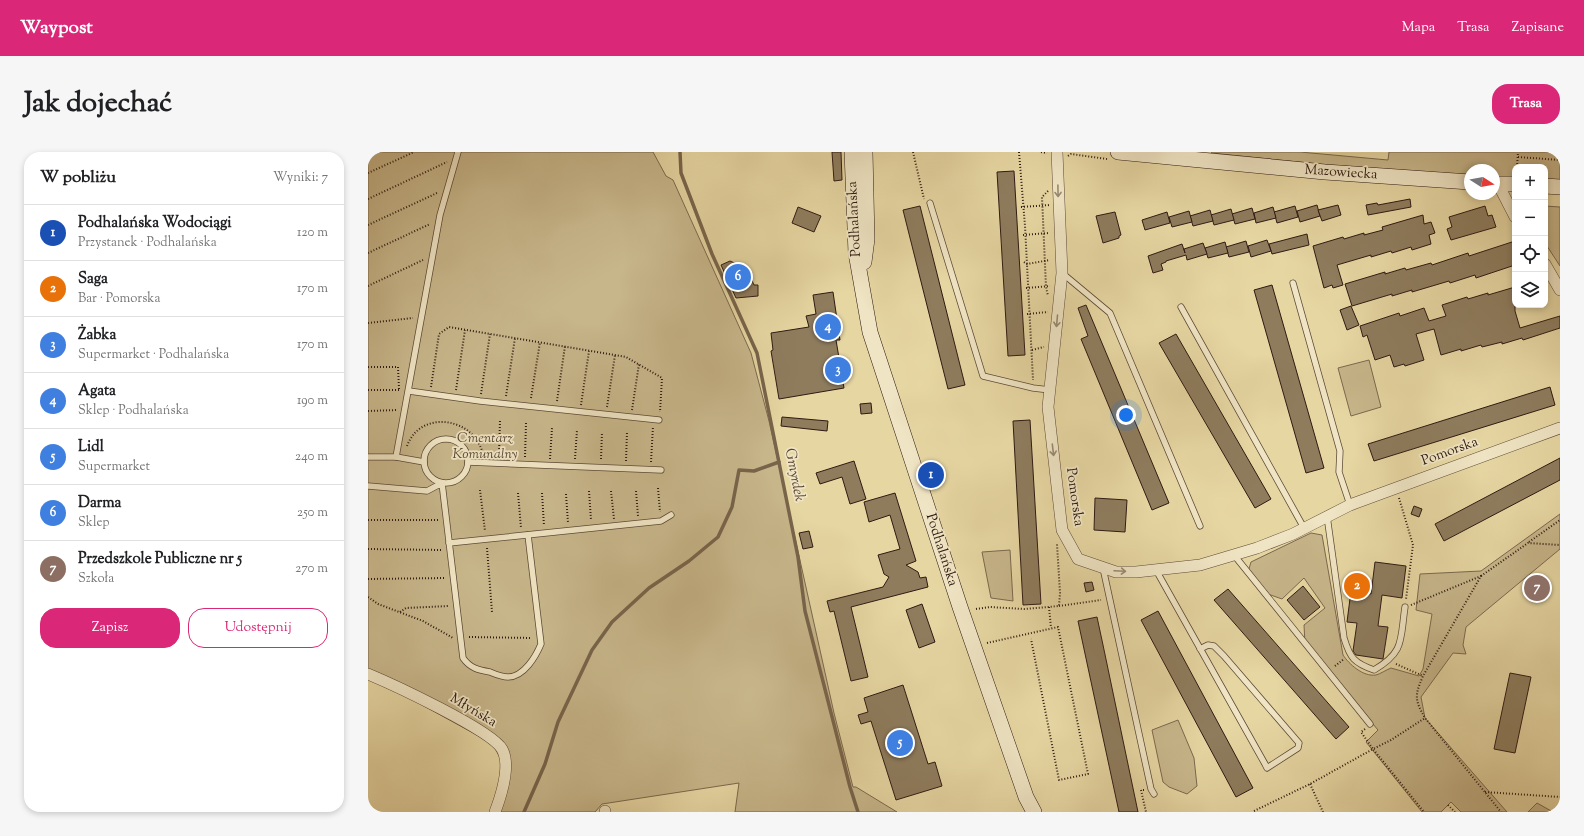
<!DOCTYPE html>
<html lang="pl">
<head>
<meta charset="utf-8">
<style>
  body { margin:0; font-family:"Sorts Mill Goudy",serif; background:#f6f6f6; color:#202124 }
  .controls { position:absolute; right:12px; top:12px; display:grid; overflow:hidden; border-radius:8px; box-shadow:0 2px 6px #0003 }
  .controls button { width:36px; height:36px; display:grid; place-items:center; padding:0; border:0; border-bottom:1px solid #e0e0e0; background:#fff; color:#202124; font:20px sans-serif }
  .compass { position:absolute; left:1096px; top:12px; width:36px; height:36px; border-radius:50%; background:#fff; box-shadow:0 2px 6px #0003; rotate:101deg }
  .you { position:absolute; left:758px; top:263px; width:14px; height:14px; margin:-10px; border:3px solid #fff; border-radius:50%; background:#1a73e8; box-shadow:0 0 0 6px #1a73e833 }
  .badge { display:grid; place-items:center; width:26px; height:26px; border-radius:50%; background:#db2777; color:#fff; font-size:13px; font-weight:700 }
  .pin { position:absolute; translate:-50% -50%; border:2px solid #fff; box-shadow:0 1px 4px #0006 }
  .list { margin:0; padding:0; list-style:none }
  h2 { display:flex; justify-content:space-between; align-items:center; height:52px; margin:0; padding:0 16px; font-size:17px }
  h2 small { font-size:13px; font-weight:400; color:#757577 }
  .list li { display:grid; grid-template-columns:26px 1fr auto; gap:12px; align-items:center; box-sizing:border-box; height:56px; padding:0 16px; border-top:1px solid #e0e0e0 }
  .list b { display:block; font-size:15px; white-space:nowrap }
  .list p { margin:0; font-size:13px; white-space:nowrap; color:#757577 }
  .list em { font-size:13px; font-style:normal; color:#757577 }
  .actions { display:flex; gap:8px; padding:12px 16px }
  .actions a { flex:1; padding:9px 0; border:1px solid #db2777; border-radius:16px; text-align:center; font-size:14px; color:#db2777 }
  .actions .main { background:#db2777; color:#fff }
  .icon { flex:none; width:22px; height:22px; fill:none; stroke:currentColor; stroke-width:2; stroke-linecap:round; stroke-linejoin:round }
  .map { position:relative; flex:none; width:1192px; height:660px; overflow:hidden; border-radius:16px }
  header { display:flex; align-items:center; gap:24px; box-sizing:border-box; height:56px; padding:0 20px; background:#db2777; color:#fff }
  header strong { font-size:19px }
  nav { display:flex; gap:22px; margin-inline-start:auto; font-size:14px }
  .intro { display:flex; align-items:center; justify-content:space-between; box-sizing:border-box; height:96px; padding:0 24px }
  h1 { margin:0; font-size:28px }
  .button { padding:10px 18px; border-radius:16px; background:#db2777; color:#fff; font-size:14px; font-weight:700 }
  main { display:flex; gap:24px; padding:0 24px }
  aside { flex:1; background:#fff; border-radius:16px; box-shadow:0 2px 6px #0003 }
  .map>svg:first-child { display:block }
  .green { fill:#c7b68a; stroke:#7b684e }
  .lines { fill:none; stroke-linecap:round; stroke-linejoin:round }
  .stream { stroke:#78644b; stroke-width:3.5 }
  .building { fill:#8e7c5d; stroke:#2f1a12 }
  .lane-casing { stroke:#5d4936; stroke-width:7 }
  .street-casing { stroke:#5d4936; stroke-width:12 }
  .secondary-casing { stroke:#2f1a12; stroke-width:16 }
  .path { stroke:#2f1a12; stroke-width:2; stroke-dasharray:1 2; stroke-linecap:butt }
  .lane { stroke:#efe4c3; stroke-width:5.5 }
  .street { stroke:#efe4c3; stroke-width:11 }
  .secondary { stroke:#efe4c3; stroke-width:15 }
  .oneway { stroke:#998973 }
  .labels { text-anchor:middle; dominant-baseline:central; stroke-width:3.5; stroke-linejoin:round; paint-order:stroke }
  .street-label { font-size:14px; fill:#2f1a12; stroke:#efe4c3 }
  .park-label { font-size:14px; font-style:italic; fill:#5d4936; stroke:#efe4c3 }
  .water-label { font-size:15px; font-style:italic; fill:#594533; stroke:#efe4c3 }
</style>
</head>
<body>
<header>
<strong>Waypost</strong>
<nav><a>Mapa</a><a>Trasa</a><a>Zapisane</a></nav>
</header>
<div class="intro"><h1>Jak dojechać</h1><a class="button">Trasa</a></div>
<main>
<aside>
<h2>W pobliżu<small>Wyniki: 7</small></h2>
<ul class="list">
<li><span class="badge" style="background:#1a4fb4">1</span><div><b>Podhalańska Wodociągi</b><p>Przystanek · Podhalańska</p></div><em>120 m</em></li>
<li><span class="badge" style="background:#e8710a">2</span><div><b>Saga</b><p>Bar · Pomorska</p></div><em>170 m</em></li>
<li><span class="badge" style="background:#3f7fe0">3</span><div><b>Żabka</b><p>Supermarket · Podhalańska</p></div><em>170 m</em></li>
<li><span class="badge" style="background:#3f7fe0">4</span><div><b>Agata</b><p>Sklep · Podhalańska</p></div><em>190 m</em></li>
<li><span class="badge" style="background:#3f7fe0">5</span><div><b>Lidl</b><p>Supermarket</p></div><em>240 m</em></li>
<li><span class="badge" style="background:#3f7fe0">6</span><div><b>Darma</b><p>Sklep</p></div><em>250 m</em></li>
<li><span class="badge" style="background:#8d6e63">7</span><div><b>Przedszkole Publiczne nr 5</b><p>Szkoła</p></div><em>270 m</em></li>
</ul>
<div class="actions"><a class="main">Zapisz</a><a>Udostępnij</a></div>
</aside>
<div class="map">
<svg width="1192" height="660" viewBox="0 0 1192 660">
  <rect width="100%" height="100%" fill="#e6d6a2"/>
  <filter id="stains"><feTurbulence type="fractalNoise" baseFrequency=".005" numOctaves="4"/><feColorMatrix values="0 0 0 0 .2 0 0 0 0 .09 0 0 0 0 .02 0 0 0 .5 -.17"/></filter>
  <radialGradient id="worn" r=".72"><stop offset=".6" stop-color="#630" stop-opacity="0"/><stop offset="1" stop-color="#630" stop-opacity=".3"/></radialGradient>
  <g class="green">
    <polygon points="0,0 285,0 298,24 305,28 383,201 401,269 466,561 485,635 488,635 529,660 367,660 371,631 234,652 227,660 132,660 133,608 127,596 116,587 0,523"/>
    <polygon points="843,0 932,0 1020,8 1021,0 1192,0 1192,35 1177,34 1177,15 1147,15 1147,32 1126,29 1126,18 1102,18 1102,23 959,13 844,1"/>
    <polygon points="1177,54 1192,55 1192,114 1177,91"/>
    <polygon points="1001,208 1013,255 983,264 970,216"/>
    <path d="M1192,362V397L1098,475L1095,493L1098,502L1085,501L1053,545L1057,566L1139,660H1093L1083,650L1073,660H1054L998,590L1010,578L937,492L936,473L957,456L936,426L914,447L897,441L880,420L883,410L943,381L954,383L975,503C981,512 995,525 1008,523C1012,522 1018,518 1023,516L1051,524L1055,517L1064,462L1048,458L1052,422L1113,419Z"/>
    <polygon points="642,398 645,449 623,446 614,400"/>
    <polygon points="810,568 826,606 829,634 819,642 801,635 795,630 784,578"/>
    <polygon points="1169,651 1185,660 1160,660"/>
  </g>
  <g class="lines">
    <g class="stream">
      <polyline points="312,0 313,21 344,102 389,201 430,405 437,459 482,635 490,660"/>
      <polyline points="156,660 177,612 190,570 224,498 244,470 281,436 321,409 350,385 364,355 371,318 386,319 411,310"/>
    </g>
  </g>
  <g class="building">
    <polygon points="464,0 473,0 474,28 466,29"/>
    <polygon points="646,19 657,203 640,204 629,20"/>
    <polygon points="1042,47 1043,55 1000,63 998,53 1009,51 1010,53"/>
    <polygon points="949,53 952,64 932,70 929,59"/>
    <polygon points="970,53 973,63 954,69 950,58"/>
    <polygon points="552,54 597,233 580,237 535,58"/>
    <polygon points="927,54 930,65 909,71 906,60"/>
    <polygon points="1117,54 1120,64 1124,63 1128,75 1083,88 1079,77 1084,75 1081,65"/>
    <polygon points="430,55 453,64 446,80 424,71"/>
    <polygon points="905,55 908,66 888,71 886,61"/>
    <polygon points="884,56 887,67 867,72 864,62"/>
    <polygon points="863,57 866,68 846,73 843,63"/>
    <polygon points="842,58 845,69 825,74 822,64"/>
    <polygon points="821,59 824,70 804,75 801,65"/>
    <polygon points="747,60 753,83 751,84 751,86 735,91 728,64"/>
    <polygon points="799,60 802,71 777,78 774,68"/>
    <polygon points="1055,63 1056,72 1063,70 1067,81 1061,83 1063,92 1044,98 1043,95 1024,101 1023,99 1003,105 1003,103 969,113 975,133 965,136 964,133 956,136 945,94 975,85 976,87 996,81 996,83 1015,78 1014,75"/>
    <polygon points="939,82 941,93 904,102 901,92"/>
    <polygon points="899,88 903,99 883,105 880,94"/>
    <polygon points="878,89 881,100 861,105 858,95"/>
    <polygon points="1147,89 1147,113 1108,126 1107,123 1082,131 1081,129 1044,140 1044,138 1024,144 1024,142 984,154 977,132 1017,120 1017,122 1037,116 1038,118 1063,111 1064,113 1100,101 1101,104"/>
    <polygon points="857,90 860,101 840,106 837,96"/>
    <polygon points="835,91 839,102 819,108 818,103 798,109 798,110 793,112 795,118 785,121 780,104 814,92 817,101 816,97"/>
    <polygon points="362,109 378,116 386,133 390,133 390,144 368,146 353,113"/>
    <polygon points="904,133 956,316 938,321 886,138"/>
    <polygon points="1147,135 1147,159 1152,176 1192,164 1192,176 1155,188 1154,186 1134,192 1134,190 1114,195 1113,193 1093,199 1093,197 1073,203 1066,177 1048,182 1056,208 1037,214 1036,212 1026,215 1022,203 1007,208 999,183 995,185 992,174 1031,161 1032,164 1056,156 1061,169 1078,164 1074,153 1099,145 1100,147 1120,141 1120,143"/>
    <polygon points="465,140 472,188 468,188 476,236 411,247 403,199 405,198 403,181 441,175 438,164 448,162 445,143"/>
    <polygon points="718,153 801,351 784,358 713,187 720,184 710,156"/>
    <polygon points="983,154 991,173 979,178 972,158"/>
    <polygon points="808,182 903,347 887,356 791,191"/>
    <polygon points="1182,235 1187,253 1006,309 1000,292"/>
    <polygon points="503,251 504,261 493,262 492,252"/>
    <polygon points="414,265 460,269 459,279 413,274"/>
    <polygon points="662,268 673,452 655,453 645,269"/>
    <polygon points="1192,306 1192,328 1076,389 1067,372"/>
    <polygon points="486,309 498,347 482,352 474,325 452,332 448,321"/>
    <polygon points="527,341 548,409 538,413 550,420 552,426 558,425 560,435 483,455 500,525 483,529 466,459 462,460 459,449 515,435 521,425 516,422 510,403 532,397 522,363 501,370 496,350"/>
    <polygon points="727,346 759,348 757,380 726,378"/>
    <polygon points="1046,354 1054,357 1051,365 1043,362"/>
    <polygon points="441,379 445,395 435,397 431,381"/>
    <polygon points="1007,410 1038,414 1034,446 1014,443 1010,474 1020,475 1015,507 988,503 985,499 989,471 979,470 983,439 1003,442"/>
    <polygon points="724,430 726,438 718,440 716,431"/>
    <polygon points="935,434 952,455 936,468 919,448"/>
    <polygon points="860,437 981,575 968,587 846,448"/>
    <polygon points="554,452 567,490 551,496 538,458"/>
    <polygon points="790,459 885,636 868,645 773,468"/>
    <polygon points="729,465 735,493 770,660 751,660 722,525 710,469"/>
    <polygon points="1142,521 1163,525 1147,601 1126,597"/>
    <polygon points="535,533 560,612 567,610 574,634 528,648 503,569 493,572 490,563 500,560 496,546"/>
  </g>
  <g class="lines">
    <defs>
      <g id="lane">
        <polyline points="562,51 615,224 665,236 682,238"/>
        <polyline points="694,121 742,161 832,374"/>
        <polyline points="925,131 972,299 971,320 982,353"/>
        <polyline points="813,155 936,376"/>
        <polyline points="41,239 112,249 291,268"/>
        <circle cx="78" cy="309" r="22"/>
        <polyline points="0,305 28,305 72,63 90,0"/>
        <polyline points="28,305 56,310"/>
        <polyline points="100,310 293,318"/>
        <path d="M0,334L59,339L74,331L95,506C102,516 110,518 122,520C127,522 134,525 140,525C156,525 168,504 173,492L160,383"/>
        <path d="M959,364L976,486C982,506 986,511 1006,518C1037,500 1032,488 1037,455"/>
        <polyline points="81,391 293,369 303,363"/>
        <polyline points="866,403 1002,572"/>
        <polyline points="735,416 783,637 786,642"/>
        <polyline points="788,418 897,612 899,616 930,596 931,591 856,504 846,494 840,493 832,497"/>
      </g>
      <g id="street">
        <polyline points="689,0 694,121 680,255 694,378 710,407 748,420 768,420 832,413 889,396 925,382 982,353 1192,276"/>
        <polyline points="1130,32 1147,65"/>
        <polyline points="1177,112 1192,138"/>
        <path d="M0,522C24,532 123,578 134,597C143,613 133,644 127,660"/>
        <polyline points="237,660 237,659"/>
      </g>
      <g id="secondary">
        <polyline points="484,0 488,101 502,180 592,455 658,645 666,660"/>
        <polyline points="750,0 957,20 1102,30"/>
        <polyline points="1126,32 1147,32"/>
        <polyline points="1177,34 1192,35"/>
        <polyline points="496,110 499,87 497,0"/>
      </g>
    </defs>
    <use href="#lane" class="lane-casing"/>
    <use href="#street" class="street-casing"/>
    <use href="#secondary" class="secondary-casing"/>
    <g class="path">
      <polyline points="545,0 556,47"/>
      <polyline points="651,0 657,74 665,228"/>
      <polyline points="673,0 679,1"/>
      <polyline points="700,4 703,2 739,7"/>
      <polyline points="1150,5 1192,8"/>
      <polyline points="1149,15 1150,0"/>
      <polyline points="0,21 46,0"/>
      <polyline points="680,39 674,45 678,135 680,144"/>
      <polyline points="0,47 79,10"/>
      <polyline points="653,55 682,53"/>
      <polyline points="0,73 69,41"/>
      <polyline points="655,83 681,81"/>
      <polyline points="0,101 62,72"/>
      <polyline points="656,110 659,112 682,108"/>
      <polyline points="0,134 55,108"/>
      <polyline points="658,136 682,134"/>
      <polyline points="659,162 680,160"/>
      <polyline points="0,171 45,166"/>
      <polyline points="664,198 676,195"/>
      <polyline points="0,215 30,215 31,237"/>
      <polyline points="63,235 71,182 81,175 258,205 294,226 292,260"/>
      <polyline points="0,238 31,238"/>
      <polyline points="88,238 97,178"/>
      <polyline points="113,242 122,182"/>
      <polyline points="138,244 147,186"/>
      <polyline points="163,246 172,190"/>
      <polyline points="189,249 197,194"/>
      <polyline points="213,253 221,199"/>
      <polyline points="239,255 247,203"/>
      <polyline points="264,258 271,212"/>
      <polyline points="0,259 29,258"/>
      <path d="M39,294C53,256 108,266 115,303"/>
      <polyline points="131,303 132,268"/>
      <polyline points="157,305 158,271"/>
      <polyline points="182,307 184,276"/>
      <polyline points="207,307 209,278"/>
      <polyline points="233,307 234,280"/>
      <polyline points="258,309 259,280"/>
      <polyline points="283,310 285,274"/>
      <polyline points="290,336 292,360"/>
      <polyline points="112,338 117,379"/>
      <polyline points="221,339 223,368"/>
      <polyline points="243,339 246,367"/>
      <polyline points="268,339 270,364"/>
      <polyline points="150,341 153,376"/>
      <polyline points="174,341 176,374"/>
      <polyline points="198,342 200,371"/>
      <polyline points="1031,346 1045,393 1038,447"/>
      <polyline points="0,368 71,368"/>
      <polyline points="1161,390 1192,368"/>
      <polyline points="119,396 124,460"/>
      <polyline points="0,397 74,398"/>
      <polyline points="1113,424 1160,391 1192,393"/>
      <polyline points="0,427 77,426"/>
      <polyline points="0,445 10,452 55,469 85,486"/>
      <polyline points="1043,453 1113,424 1055,524"/>
      <polyline points="691,454 733,448"/>
      <polyline points="681,455 683,476"/>
      <polyline points="608,457 622,455 656,457 691,454 692,441 689,392"/>
      <polyline points="32,460 38,456 81,454"/>
      <polyline points="101,485 164,486"/>
      <polyline points="619,491 690,475 720,622 691,628 663,487"/>
      <path d="M1028,512L1055,524C1047,543 1046,547 1057,566L1133,660"/>
      <polyline points="967,514 976,507"/>
      <polyline points="997,577 993,580 1005,597 1023,588 1057,566"/>
      <polyline points="942,632 955,660"/>
      <polyline points="776,638 773,638 778,660"/>
      <polyline points="1117,640 1192,645"/>
      <polyline points="1080,653 1087,660"/>
      <polyline points="886,659 942,632 1005,597 1056,660"/>
    </g>
    <use href="#lane" class="lane"/>
    <use href="#street" class="street"/>
    <use href="#secondary" class="secondary"/>
  </g>
  <defs><path id="oneway-shaft" d="M-6 0H5M1.5-3L5.5 0L1.5 3" fill="none" stroke-width="1.6" stroke-linecap="round" stroke-linejoin="round"/></defs>
  <g class="oneway">
    <use href="#oneway-shaft" transform="translate(690 39) rotate(89)"/>
    <use href="#oneway-shaft" transform="translate(689 169) rotate(95)"/>
    <use href="#oneway-shaft" transform="translate(685 298) rotate(83)"/>
    <use href="#oneway-shaft" transform="translate(752 419) rotate(3)"/>
  </g>
  <g class="labels">
    <g class="street-label">
      <text transform="translate(973 21) rotate(4)">Mazowiecka</text>
      <text transform="translate(487 67) rotate(-93)">Podhalańska</text>
      <text transform="translate(1082 300) rotate(-20)">Pomorska</text>
      <text transform="translate(706 345) rotate(82)">Pomorska</text>
      <text transform="translate(573 398) rotate(72)">Podhalańska</text>
      <text transform="translate(105 559) rotate(31)">Młyńska</text>
    </g>
    <g class="park-label">
      <text x="117" y="287">Cmentarz<tspan x="117" dy="16">Komunalny</tspan></text>
    </g>
    <g class="water-label">
      <text transform="translate(426 323) rotate(79)">Gmyrdek</text>
    </g>
  </g>
  <rect width="100%" height="100%" filter="url(#stains)"/>
  <rect width="100%" height="100%" fill="url(#worn)"/>
</svg>
<div class="controls">
<button>+</button>
<button>−</button>
<button><svg class="icon" aria-label="locate" viewBox="0 0 24 24"><circle cx="12" cy="12" r="6"/><path d="M12 2v4M12 18v4M2 12h4M18 12h4"/></svg></button>
<button><svg class="icon" aria-label="layers" viewBox="0 0 24 24"><path d="M12 4l9 5-9 5-9-5zM3 14l9 5 9-5"/></svg></button>
</div>
<svg class="compass" viewBox="-18 -18 36 36"><path d="M0-13l5 13h-10z" fill="#e53935"/><path d="M0 13l5-13h-10z" fill="#757577"/></svg>
<div class="you"></div>
<div class="pin badge" style="left:563px;top:323px;background:#1a4fb4">1</div>
<div class="pin badge" style="left:989px;top:434px;background:#e8710a">2</div>
<div class="pin badge" style="left:470px;top:218px;background:#3f7fe0">3</div>
<div class="pin badge" style="left:460px;top:175px;background:#3f7fe0">4</div>
<div class="pin badge" style="left:532px;top:591px;background:#3f7fe0">5</div>
<div class="pin badge" style="left:370px;top:125px;background:#3f7fe0">6</div>
<div class="pin badge" style="left:1169px;top:436px;background:#8d6e63">7</div>
</div>
</main>
</body>
</html>
